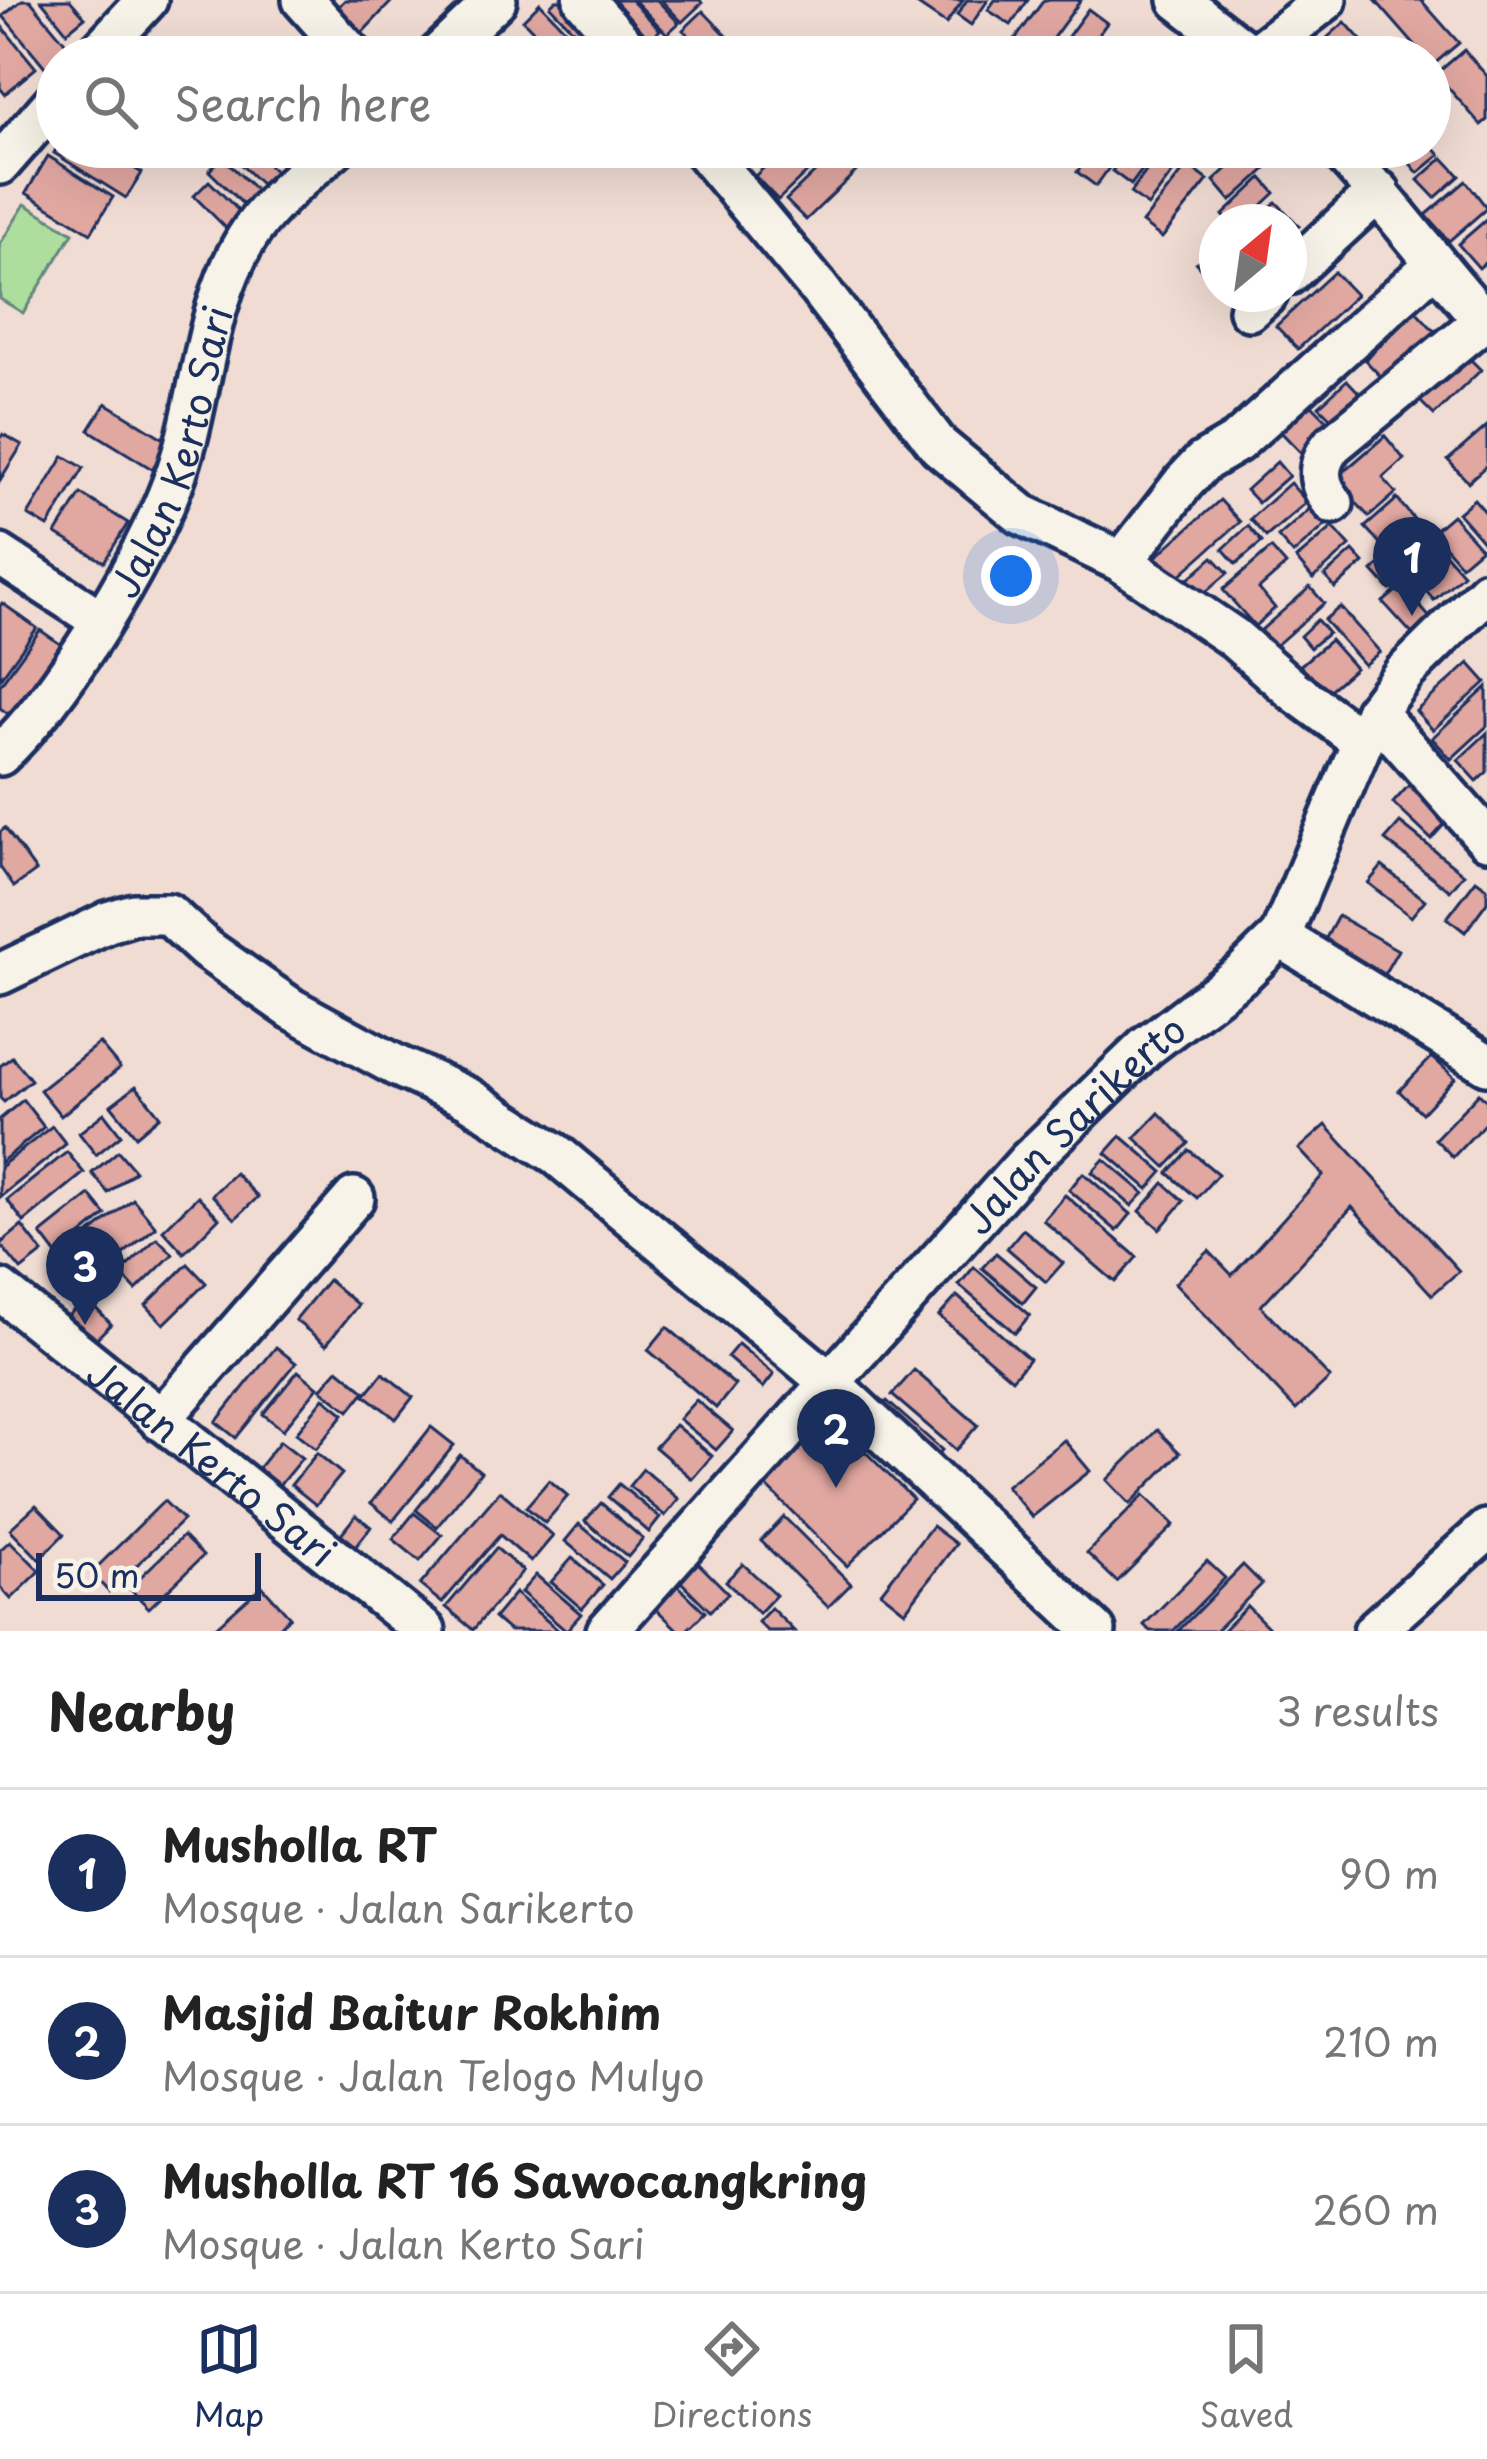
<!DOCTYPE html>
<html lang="en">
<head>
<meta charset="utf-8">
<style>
  body { margin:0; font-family:"Playpen Sans",sans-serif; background:#f2f2f2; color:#222 }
  .compass { position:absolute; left:1199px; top:204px; width:108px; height:108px; border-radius:50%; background:#fff; box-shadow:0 12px 48px #0002; rotate:29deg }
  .scale { position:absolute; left:36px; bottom:30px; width:225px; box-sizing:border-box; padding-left:12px; border:6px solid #1b2f5e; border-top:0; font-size:33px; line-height:42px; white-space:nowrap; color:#1b2f5e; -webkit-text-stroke:9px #f7f3e8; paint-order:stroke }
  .you { position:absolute; left:1011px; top:576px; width:42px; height:42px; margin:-30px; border:9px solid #fff; border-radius:50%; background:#1a73e8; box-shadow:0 0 0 18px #1a73e833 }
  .badge { display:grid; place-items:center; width:78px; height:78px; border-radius:50%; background:#1b2f5e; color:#fff; font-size:39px; font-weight:700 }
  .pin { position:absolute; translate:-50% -99px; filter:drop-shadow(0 3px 6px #0008) }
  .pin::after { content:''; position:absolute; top:63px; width:42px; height:36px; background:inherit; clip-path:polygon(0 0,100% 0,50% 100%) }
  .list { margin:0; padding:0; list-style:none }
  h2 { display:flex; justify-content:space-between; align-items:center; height:156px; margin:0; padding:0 48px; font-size:51px }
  h2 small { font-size:39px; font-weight:400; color:#767676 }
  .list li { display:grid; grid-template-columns:78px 1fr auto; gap:36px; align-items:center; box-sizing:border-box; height:168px; padding:0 48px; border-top:3px solid #e0e0e0 }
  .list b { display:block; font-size:45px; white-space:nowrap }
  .list p { margin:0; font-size:39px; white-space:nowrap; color:#767676 }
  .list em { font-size:39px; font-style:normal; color:#767676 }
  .icon { flex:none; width:66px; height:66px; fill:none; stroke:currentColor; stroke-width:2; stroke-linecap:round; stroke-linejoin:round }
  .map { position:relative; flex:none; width:1487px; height:1631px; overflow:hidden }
  .search { position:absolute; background:#fff; box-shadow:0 12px 48px #0002; left:36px; right:36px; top:36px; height:132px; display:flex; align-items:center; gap:30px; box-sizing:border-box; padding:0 42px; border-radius:66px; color:#767676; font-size:45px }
  .sheet { height:660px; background:#fff }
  nav { display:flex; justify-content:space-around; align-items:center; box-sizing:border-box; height:168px; border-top:3px solid #e0e0e0; background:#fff; font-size:33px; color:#767676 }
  nav a { display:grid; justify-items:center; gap:6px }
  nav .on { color:#1b2f5e }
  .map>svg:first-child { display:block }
  .green { fill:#adde9e; stroke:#64867e; stroke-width:3 }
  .building { fill:#e1a7a1; stroke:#1b2f5e; stroke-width:3 }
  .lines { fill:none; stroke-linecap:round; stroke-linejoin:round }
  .minor-casing { stroke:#1b2f5e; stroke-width:48 }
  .minor { stroke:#f7f3e8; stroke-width:39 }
  .labels { text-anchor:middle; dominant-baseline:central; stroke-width:9; stroke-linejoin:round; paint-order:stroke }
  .street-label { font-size:39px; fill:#1b2f5e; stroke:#f7f3e8 }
</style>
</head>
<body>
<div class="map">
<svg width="1487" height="1631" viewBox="0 0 1487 1631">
  <rect width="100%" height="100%" fill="#f0dcd3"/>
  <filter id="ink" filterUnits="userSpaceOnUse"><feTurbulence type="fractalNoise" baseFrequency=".00833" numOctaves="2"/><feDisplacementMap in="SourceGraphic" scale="24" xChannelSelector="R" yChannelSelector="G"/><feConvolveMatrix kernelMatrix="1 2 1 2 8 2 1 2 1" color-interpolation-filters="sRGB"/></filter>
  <g filter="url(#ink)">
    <polygon class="green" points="25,204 73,233 23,313 0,299 0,244"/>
    <g class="building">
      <polygon points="22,0 30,0 74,53 57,57 57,67 50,73 3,16"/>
      <polygon points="41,0 70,0 85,17 67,32"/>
      <polygon points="345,0 393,0 359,36 334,11"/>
      <polygon points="556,0 575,0 630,57 599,57 550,6"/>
      <polygon points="589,0 631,0 660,30 638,51"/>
      <polygon points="634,0 657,0 679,23 667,34"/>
      <polygon points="661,0 700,0 702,3 682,22"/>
      <polygon points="918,0 963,0 946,24 915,3"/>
      <polygon points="967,0 988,0 971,25 957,15"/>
      <polygon points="995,0 1028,0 1011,25 988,10"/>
      <polygon points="1044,0 1081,0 1039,57 1034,57 1013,42"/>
      <polygon points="1375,0 1421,0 1459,43 1433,65 1430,57 1425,57"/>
      <polygon points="540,3 579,44 566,57 559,57 523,20"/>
      <polygon points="1088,9 1107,23 1082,57 1053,57"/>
      <polygon points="703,11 730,39 712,57 683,30"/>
      <polygon points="1345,22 1376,57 1346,57 1328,37"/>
      <polygon points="0,24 36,68 5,94 0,88"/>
      <polygon points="1464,50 1487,76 1487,120 1481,125 1436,74"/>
      <polygon points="1430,143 1440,155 1418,173 1396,147 1430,147"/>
      <polygon points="57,147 99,147 142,173 126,198 54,153"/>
      <polygon points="240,147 250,147 281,177 267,190 232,156"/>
      <polygon points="786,147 815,147 824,156 778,200 755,176"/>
      <polygon points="841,147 857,147 869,159 806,220 786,200"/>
      <polygon points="1096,147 1124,147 1096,186 1077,172"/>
      <polygon points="1130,147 1159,147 1131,185 1112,171"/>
      <polygon points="1164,147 1182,160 1148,206 1130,193"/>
      <polygon points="1251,147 1288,149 1231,201 1214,181"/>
      <polygon points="48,156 113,197 91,233 26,193"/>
      <polygon points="222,157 261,195 248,209 209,171"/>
      <polygon points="1443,158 1460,176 1435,198 1418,180"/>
      <polygon points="1188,165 1208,180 1162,238 1142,223"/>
      <polygon points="1262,178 1275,193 1244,222 1229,222 1223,215"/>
      <polygon points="209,181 251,223 236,238 194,196"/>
      <polygon points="1466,181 1487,208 1449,241 1426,215"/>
      <polygon points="1276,202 1299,226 1289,235 1289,222 1254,222"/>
      <polygon points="1487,219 1487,261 1479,268 1458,244"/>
      <polygon points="1217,244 1217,286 1196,263"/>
      <polygon points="1334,272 1356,295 1298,349 1276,326"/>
      <polygon points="1416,311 1438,335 1387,383 1365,360"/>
      <polygon points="1461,350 1481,370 1434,415 1414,395"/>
      <polygon points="1347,380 1366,400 1339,426 1319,406"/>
      <polygon points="106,403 169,442 152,469 89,430"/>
      <polygon points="1311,404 1335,428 1305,457 1281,432"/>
      <polygon points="1487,426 1487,465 1468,482 1448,460"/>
      <polygon points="3,434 22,445 0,480 0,439"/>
      <polygon points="1385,436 1404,459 1383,478 1396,493 1369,517 1335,479"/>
      <polygon points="64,456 84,468 48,527 28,515"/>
      <polygon points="1277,462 1289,476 1258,503 1246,490"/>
      <polygon points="1290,483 1307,502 1266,537 1250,519"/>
      <polygon points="81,494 128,523 104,562 56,534"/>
      <polygon points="1397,499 1418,524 1387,551 1365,527"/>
      <polygon points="1474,499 1487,514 1486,545 1458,513"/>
      <polygon points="1220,500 1240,522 1170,584 1150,562"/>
      <polygon points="1312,507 1327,524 1293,554 1278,537"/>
      <polygon points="1452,515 1481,548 1461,565 1432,532"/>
      <polygon points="1248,526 1262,542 1236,564 1223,549"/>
      <polygon points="1333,527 1350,546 1313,579 1296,559"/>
      <polygon points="1423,529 1463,574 1434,600 1394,554"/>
      <polygon points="1271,548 1286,565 1259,589 1275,608 1255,626 1223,590"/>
      <polygon points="1353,551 1364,563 1335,588 1325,576"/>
      <polygon points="1213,557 1228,573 1200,597 1186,581"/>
      <polygon points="1385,560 1402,579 1402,586 1390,590 1373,571"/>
      <polygon points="1402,586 1441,630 1423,646 1383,602"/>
      <polygon points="1310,587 1324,603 1273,648 1259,632"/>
      <polygon points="2,603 37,628 0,679 0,606"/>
      <polygon points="1340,607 1380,652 1364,665 1324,620"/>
      <polygon points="1317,620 1328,633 1310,648 1300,636"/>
      <polygon points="40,630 66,648 15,719 0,708 0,685"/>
      <polygon points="1330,640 1355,668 1322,697 1296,669"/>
      <polygon points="1469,663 1486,682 1433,730 1416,711"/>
      <polygon points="1487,687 1487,726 1451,759 1432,738"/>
      <polygon points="1487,733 1487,772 1477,781 1458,760"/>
      <polygon points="1411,783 1449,819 1431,839 1393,803"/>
      <polygon points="1400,823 1464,874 1450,891 1385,840"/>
      <polygon points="5,828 36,871 14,887 0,867 0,832"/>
      <polygon points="1382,866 1425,900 1411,917 1368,883"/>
      <polygon points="1476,880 1487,888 1487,902 1465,932 1447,918"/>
      <polygon points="1338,916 1398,950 1379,983 1320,949"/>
      <polygon points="99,1043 120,1068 61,1116 40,1090"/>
      <polygon points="12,1057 31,1080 4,1102 0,1098 0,1066"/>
      <polygon points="1432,1057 1455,1078 1422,1113 1399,1091"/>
      <polygon points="136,1086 160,1116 136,1136 111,1105"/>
      <polygon points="1479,1093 1487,1101 1487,1121 1453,1157 1435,1139"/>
      <polygon points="23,1100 44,1127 0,1163 0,1119"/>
      <polygon points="104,1113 121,1135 96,1155 79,1133"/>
      <polygon points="1159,1113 1189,1143 1166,1167 1135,1138"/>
      <polygon points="1326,1125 1459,1271 1432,1295 1352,1207 1261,1306 1330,1378 1296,1410 1175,1283 1209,1251 1232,1275 1323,1175 1299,1149"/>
      <polygon points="52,1126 66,1144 0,1197 0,1167"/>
      <polygon points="1121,1136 1163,1172 1148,1189 1106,1153"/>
      <polygon points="1189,1150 1218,1174 1197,1198 1168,1173"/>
      <polygon points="118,1151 135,1171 108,1193 92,1173"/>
      <polygon points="67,1152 84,1173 24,1222 7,1200"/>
      <polygon points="1104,1159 1144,1193 1132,1206 1092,1172"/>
      <polygon points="235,1173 258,1197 235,1219 212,1195"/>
      <polygon points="1083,1173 1131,1214 1117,1231 1069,1190"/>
      <polygon points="1164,1183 1184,1201 1160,1229 1140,1211"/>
      <polygon points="90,1195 106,1215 57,1255 41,1234"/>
      <polygon points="1065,1195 1137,1257 1115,1282 1043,1220"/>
      <polygon points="198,1196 219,1218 184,1253 163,1230"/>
      <polygon points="133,1199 156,1227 94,1278 71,1249"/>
      <polygon points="22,1226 43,1253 21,1270 0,1244"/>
      <polygon points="1023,1229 1063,1263 1046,1282 1007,1248"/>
      <polygon points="157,1238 173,1254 136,1290 120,1273"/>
      <polygon points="996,1253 1036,1287 1023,1303 982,1268"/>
      <polygon points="188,1264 206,1283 164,1324 146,1305"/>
      <polygon points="974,1267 1030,1315 1015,1333 959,1285"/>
      <polygon points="328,1280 358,1305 326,1345 295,1320"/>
      <polygon points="957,1296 1029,1359 1012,1379 939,1316"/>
      <polygon points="86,1298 111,1324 84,1351 59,1325"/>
      <polygon points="667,1327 735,1385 716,1408 648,1350"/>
      <polygon points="738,1344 774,1374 763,1388 727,1357"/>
      <polygon points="276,1347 296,1363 236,1438 216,1422"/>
      <polygon points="338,1369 365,1391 349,1411 321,1389"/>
      <polygon points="914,1370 978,1425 956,1450 892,1395"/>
      <polygon points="298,1371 318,1387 283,1430 263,1414"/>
      <polygon points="383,1373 413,1397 396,1419 365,1395"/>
      <polygon points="324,1398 344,1414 316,1449 296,1433"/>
      <polygon points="696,1400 733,1431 716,1450 679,1419"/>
      <polygon points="887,1401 942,1450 924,1469 870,1420"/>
      <polygon points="824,1411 913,1499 847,1566 758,1478"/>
      <polygon points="675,1425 712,1456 692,1479 655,1447"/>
      <polygon points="431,1427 454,1445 393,1521 371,1503"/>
      <polygon points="1157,1430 1180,1453 1130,1504 1107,1480"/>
      <polygon points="1064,1440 1090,1471 1032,1517 1006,1486"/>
      <polygon points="280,1441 302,1458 273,1493 252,1476"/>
      <polygon points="317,1453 342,1474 316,1505 291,1485"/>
      <polygon points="460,1455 481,1472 437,1527 416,1510"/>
      <polygon points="643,1469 679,1499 665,1516 629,1486"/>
      <polygon points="549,1480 568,1496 545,1523 526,1507"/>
      <polygon points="619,1484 660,1518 649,1532 608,1497"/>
      <polygon points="500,1491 553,1536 531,1562 500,1535 442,1603 420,1585"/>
      <polygon points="1144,1495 1174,1525 1117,1582 1087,1553"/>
      <polygon points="164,1501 183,1520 109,1592 91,1573"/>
      <polygon points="601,1503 643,1539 628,1557 585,1521"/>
      <polygon points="36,1505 64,1534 39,1559 10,1529"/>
      <polygon points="414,1513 442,1535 420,1561 393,1539"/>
      <polygon points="356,1515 371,1527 356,1546 341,1534"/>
      <polygon points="784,1517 851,1584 828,1607 761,1541"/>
      <polygon points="579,1524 625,1562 610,1579 565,1541"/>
      <polygon points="932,1526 956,1544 905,1611 881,1592"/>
      <polygon points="183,1536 203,1556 149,1608 129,1588"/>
      <polygon points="10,1541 40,1571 11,1599 0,1587 0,1550"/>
      <polygon points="496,1548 523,1571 473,1630 446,1607"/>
      <polygon points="572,1558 603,1585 582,1609 551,1582"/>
      <polygon points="696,1561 728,1593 710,1611 678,1579"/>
      <polygon points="1207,1561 1225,1578 1173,1631 1150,1631 1144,1625"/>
      <polygon points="743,1564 776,1595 759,1613 726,1581"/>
      <polygon points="1243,1565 1262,1584 1215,1631 1178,1631"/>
      <polygon points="536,1575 581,1614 566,1631 521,1592"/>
      <polygon points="673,1581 705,1612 686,1631 679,1631 650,1603"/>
      <polygon points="262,1586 290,1617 274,1631 211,1631"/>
      <polygon points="515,1593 559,1631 509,1631 494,1618"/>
      <polygon points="1247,1606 1270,1629 1222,1631"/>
      <polygon points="771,1608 794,1631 767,1631 758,1622"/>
    </g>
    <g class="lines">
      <defs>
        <g id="minor">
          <polyline points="303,0 354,57"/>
          <polyline points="584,0 635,57"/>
          <polyline points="1179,0 1252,57"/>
          <polyline points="94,57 147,0"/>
          <polyline points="436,57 496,0"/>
          <polyline points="1252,57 1326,0"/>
          <polyline points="701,147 819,289 939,446 1021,514 1122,562 1234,638 1293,690 1362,741"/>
          <path d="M1337,147C1390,203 1435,266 1487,324"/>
          <polyline points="0,164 57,99"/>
          <polyline points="1289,274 1379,191"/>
          <polyline points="1249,310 1267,294"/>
          <path d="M1333,503C1317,484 1316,465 1332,445L1484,320"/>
          <polyline points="0,555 100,620"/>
          <polyline points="1122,562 1184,482 1203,462 1237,442 1434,265"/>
          <polyline points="1375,712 1487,839"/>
          <path id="s1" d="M0,755C61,698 142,564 172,485C203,405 201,314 246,239C268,203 305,175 336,147"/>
          <polyline points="1280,937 1487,1064"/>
          <polyline points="0,974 108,922 134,914 168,914 206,949 292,1009 397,1066 468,1098 556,1154 828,1381 1095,1631"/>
          <path id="s2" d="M0,1290L425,1631"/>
          <polyline points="160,1420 354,1198"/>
          <path id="s3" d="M607,1631L1028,1161L1146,1047L1243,973L1280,937L1375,712L1405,672L1487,591"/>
          <polyline points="1374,1631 1487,1530"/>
        </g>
      </defs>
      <use href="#minor" class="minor-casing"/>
      <use href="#minor" class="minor"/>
    </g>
  </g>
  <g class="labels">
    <g class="street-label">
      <text stroke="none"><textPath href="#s1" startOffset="354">Jalan Kerto Sari</textPath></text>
      <text stroke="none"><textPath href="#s3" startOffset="690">Jalan Sarikerto</textPath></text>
      <text stroke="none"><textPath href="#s2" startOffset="273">Jalan Kerto Sari</textPath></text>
    </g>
  </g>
</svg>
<svg class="compass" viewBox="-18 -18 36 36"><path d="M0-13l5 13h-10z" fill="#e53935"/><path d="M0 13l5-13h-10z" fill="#767676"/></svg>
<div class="scale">50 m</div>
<div class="you"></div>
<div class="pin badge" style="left:1412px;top:616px">1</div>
<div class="pin badge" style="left:836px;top:1488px">2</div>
<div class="pin badge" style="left:85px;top:1325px">3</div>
<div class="search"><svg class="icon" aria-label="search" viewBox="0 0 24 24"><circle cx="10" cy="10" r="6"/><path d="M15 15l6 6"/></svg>Search here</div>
</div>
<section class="sheet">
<h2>Nearby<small>3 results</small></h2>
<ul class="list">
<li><span class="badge">1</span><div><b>Musholla RT</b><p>Mosque · Jalan Sarikerto</p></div><em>90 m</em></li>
<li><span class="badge">2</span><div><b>Masjid Baitur Rokhim</b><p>Mosque · Jalan Telogo Mulyo</p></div><em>210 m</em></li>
<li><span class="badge">3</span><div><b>Musholla RT 16 Sawocangkring</b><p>Mosque · Jalan Kerto Sari</p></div><em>260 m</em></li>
</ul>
</section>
<nav>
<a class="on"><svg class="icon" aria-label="map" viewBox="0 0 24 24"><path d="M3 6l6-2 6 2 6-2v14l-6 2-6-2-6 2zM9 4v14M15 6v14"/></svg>Map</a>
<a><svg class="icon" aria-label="directions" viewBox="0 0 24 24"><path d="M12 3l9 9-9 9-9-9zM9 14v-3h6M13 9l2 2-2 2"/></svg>Directions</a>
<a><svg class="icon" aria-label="saved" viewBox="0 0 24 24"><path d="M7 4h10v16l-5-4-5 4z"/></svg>Saved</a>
</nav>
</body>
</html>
